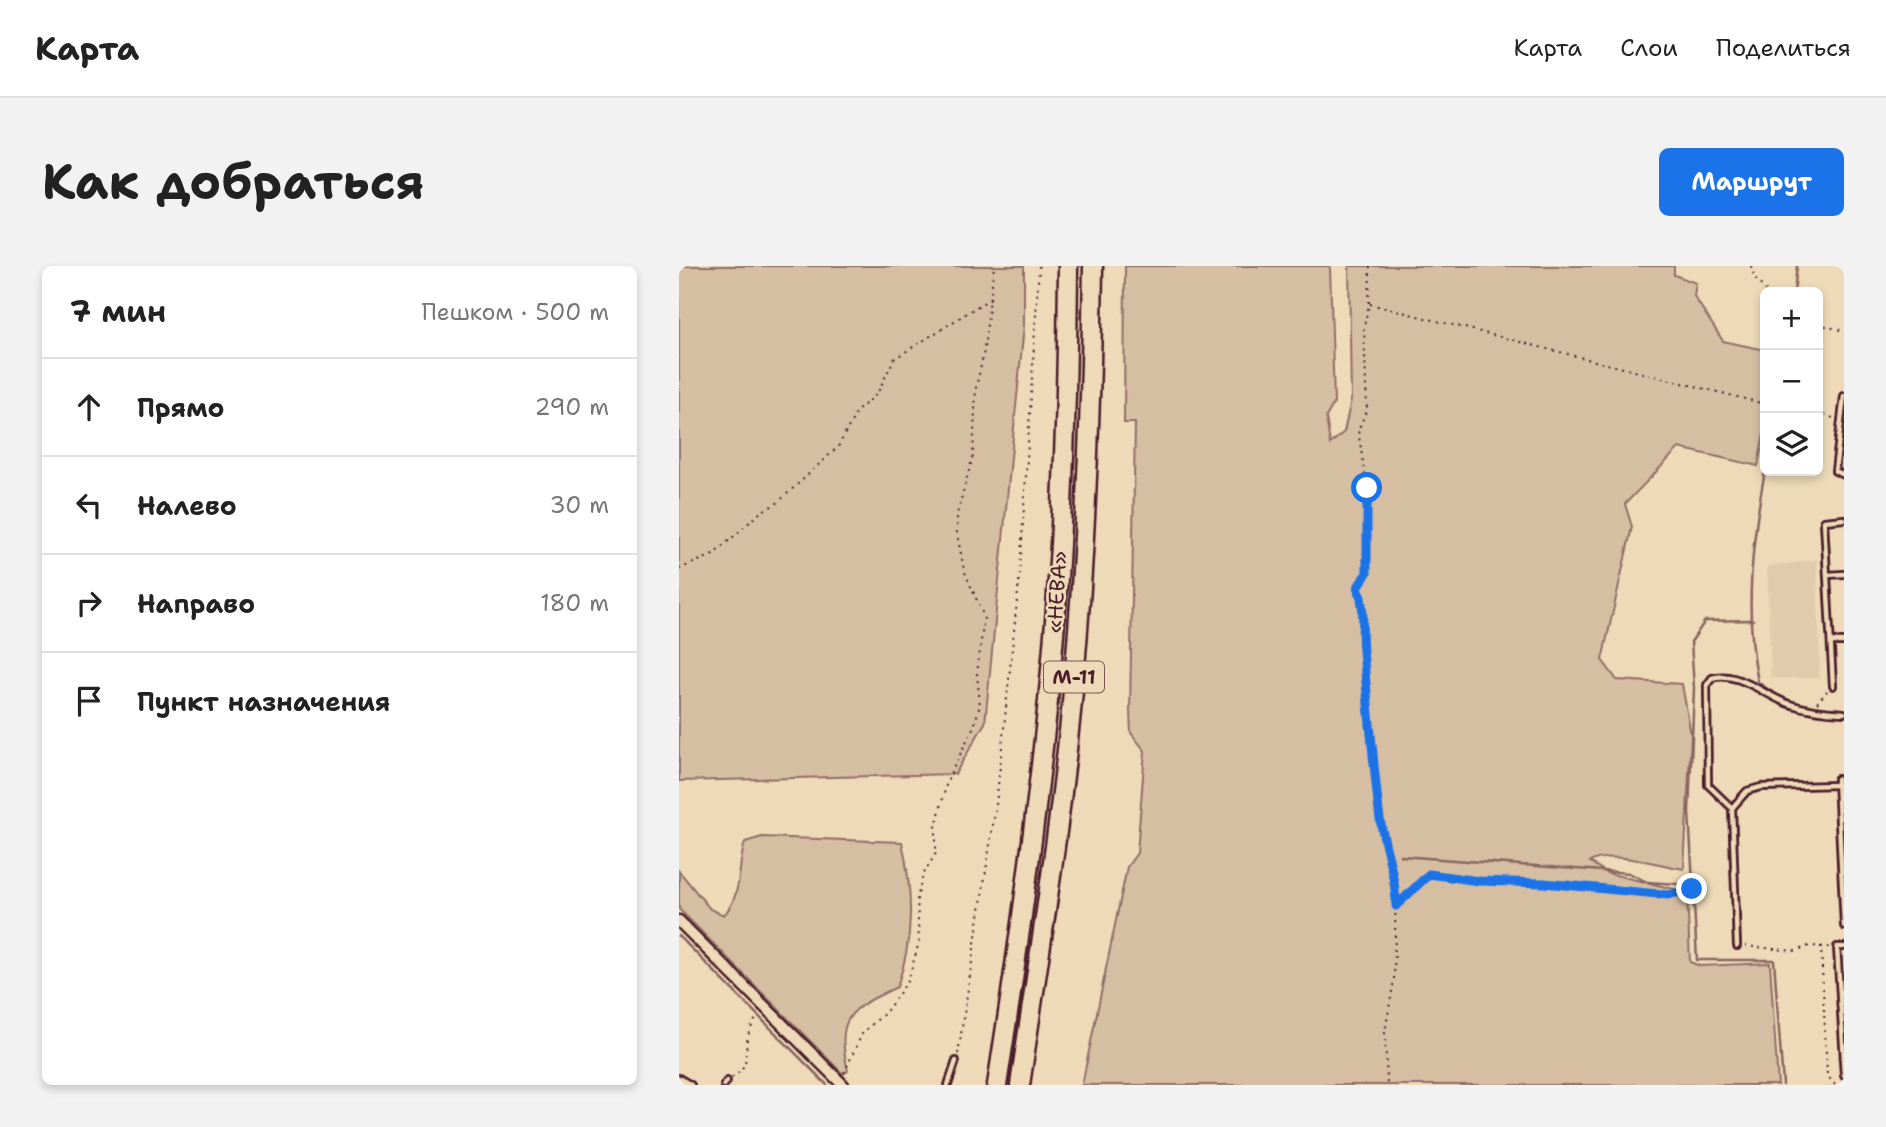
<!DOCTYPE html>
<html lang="ru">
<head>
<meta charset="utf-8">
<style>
  body { margin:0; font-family:"Shantell Sans",sans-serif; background:#f2f2f2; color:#222 }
  .controls { position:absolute; right:21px; top:21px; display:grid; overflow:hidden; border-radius:10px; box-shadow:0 4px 10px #0003 }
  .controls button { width:63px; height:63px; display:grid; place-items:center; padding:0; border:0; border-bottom:2px solid #e0e0e0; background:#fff; color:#222; font:35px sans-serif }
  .stop { position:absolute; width:21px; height:21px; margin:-16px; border:5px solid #1a73e8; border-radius:50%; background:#fff }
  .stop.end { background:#1a73e8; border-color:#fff; box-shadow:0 2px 7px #0008 }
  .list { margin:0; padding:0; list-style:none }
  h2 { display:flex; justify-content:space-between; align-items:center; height:91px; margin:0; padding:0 28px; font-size:30px }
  h2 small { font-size:23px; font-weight:400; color:#767676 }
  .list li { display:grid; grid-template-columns:46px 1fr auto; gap:21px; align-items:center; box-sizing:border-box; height:98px; padding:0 28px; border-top:2px solid #e0e0e0 }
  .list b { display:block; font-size:26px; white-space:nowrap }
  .list em { font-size:23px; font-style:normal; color:#767676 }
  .icon { flex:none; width:38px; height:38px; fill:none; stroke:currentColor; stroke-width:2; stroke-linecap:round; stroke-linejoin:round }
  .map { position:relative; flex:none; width:1165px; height:819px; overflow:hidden; border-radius:10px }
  header { display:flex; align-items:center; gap:42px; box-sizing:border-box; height:98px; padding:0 35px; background:#fff; border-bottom:2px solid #e0e0e0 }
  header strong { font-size:33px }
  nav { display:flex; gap:38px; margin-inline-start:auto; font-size:24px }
  .intro { display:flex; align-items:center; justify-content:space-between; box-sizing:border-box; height:168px; padding:0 42px }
  h1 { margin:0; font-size:49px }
  .button { padding:18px 32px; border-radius:10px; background:#1a73e8; color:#fff; font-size:24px; font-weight:700 }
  main { display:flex; gap:42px; padding:0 42px }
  aside { flex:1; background:#fff; border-radius:10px; box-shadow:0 4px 10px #0003 }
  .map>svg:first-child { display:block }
  .built { fill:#e1cbad }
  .green { fill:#d6bea3; stroke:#906e67; stroke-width:2 }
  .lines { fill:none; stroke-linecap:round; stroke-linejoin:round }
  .stream { stroke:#886660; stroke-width:2.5 }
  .lane-casing { stroke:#4a1f2b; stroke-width:10 }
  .street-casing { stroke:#4a1f2b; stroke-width:15 }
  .highway-casing { stroke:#4a1f2b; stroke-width:23 }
  .path { stroke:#4a1f2b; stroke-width:2; stroke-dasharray:2 5; stroke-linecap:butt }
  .lane { stroke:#eedab8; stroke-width:4.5 }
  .street { stroke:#eedab8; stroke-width:10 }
  .highway { stroke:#eedab8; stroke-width:18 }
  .route { stroke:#1a73e8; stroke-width:9 }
  .labels { text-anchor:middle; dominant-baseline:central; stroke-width:5; stroke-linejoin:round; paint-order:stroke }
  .shield { fill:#eedab8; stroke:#7b5755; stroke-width:2 }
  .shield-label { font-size:19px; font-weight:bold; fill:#4a1f2b }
  .street-label { font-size:21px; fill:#4a1f2b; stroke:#eedab8 }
</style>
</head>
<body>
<header>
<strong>Карта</strong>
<nav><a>Карта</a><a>Слои</a><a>Поделиться</a></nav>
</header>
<div class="intro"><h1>Как добраться</h1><a class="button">Маршрут</a></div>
<main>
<aside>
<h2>7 мин<small>Пешком · 500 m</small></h2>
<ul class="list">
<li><svg class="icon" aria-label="ahead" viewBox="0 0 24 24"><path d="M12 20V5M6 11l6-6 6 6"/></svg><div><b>Прямо</b></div><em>290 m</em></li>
<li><svg class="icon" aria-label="left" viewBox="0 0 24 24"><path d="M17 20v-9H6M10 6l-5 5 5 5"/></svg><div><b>Налево</b></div><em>30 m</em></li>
<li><svg class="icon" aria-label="right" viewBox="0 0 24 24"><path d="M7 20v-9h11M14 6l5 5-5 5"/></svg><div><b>Направо</b></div><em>180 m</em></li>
<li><svg class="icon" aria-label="arrive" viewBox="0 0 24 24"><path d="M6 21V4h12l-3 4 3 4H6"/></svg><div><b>Пункт назначения</b></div></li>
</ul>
</aside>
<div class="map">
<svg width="1165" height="819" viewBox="0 0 1165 819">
  <rect width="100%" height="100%" fill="#eedab8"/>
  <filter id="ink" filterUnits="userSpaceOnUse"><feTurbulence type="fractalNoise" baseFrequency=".0143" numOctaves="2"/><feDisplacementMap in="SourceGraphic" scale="14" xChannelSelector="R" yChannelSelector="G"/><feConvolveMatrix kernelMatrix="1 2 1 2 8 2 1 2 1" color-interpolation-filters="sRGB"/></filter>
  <g filter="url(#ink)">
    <polygon class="built" points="1138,294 1141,412 1092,412 1088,300"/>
    <g class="green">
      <polygon points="0,0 345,0 345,59 306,457 276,508 0,515"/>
      <path d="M446,0H651L655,137L647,151L651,178L665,166L672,134L670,0H995V9L1017,17L1015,30L1044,75L1086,84V163L1079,200L1000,182L946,238L953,261L923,394L938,414L1003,418L1012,469L1005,603C981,599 930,584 911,596L928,607L1008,626L1011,696L1021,700L1091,697L1099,819H403L448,601L458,587L466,485L452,467L451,445L456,157H445Z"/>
      <path d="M83,571L223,576C234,626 235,673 218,721C171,743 156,750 169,805L164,808L0,643V605L31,643L45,649C64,628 58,601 66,576Z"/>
    </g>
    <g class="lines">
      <g class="stream">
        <polyline points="1115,26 1118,0"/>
        <path d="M1086,205C1073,273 1065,347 1079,416L1094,427"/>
        <polyline points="722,590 950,607 968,616 1014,619 1018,694 1095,694 1104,819"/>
        <polyline points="1014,618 1010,546 1015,422 1012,376 1026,355 1074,354"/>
        <polyline points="0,670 148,819"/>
      </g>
      <defs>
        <g id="lane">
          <polyline points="1165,130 1156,205 1165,209"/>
          <polyline points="1148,309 1165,308"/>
          <polyline points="1152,376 1165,376"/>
          <polyline points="1154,420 1145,255 1165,253"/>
          <polyline points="1158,513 1165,660"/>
          <path d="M1053,542L1029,519L1028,419L1033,412C1058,404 1087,430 1110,438C1128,444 1146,446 1165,447"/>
          <polyline points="1058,680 1053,542 1068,525 1082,521 1159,519"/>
          <polyline points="1165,681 1158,681 1165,794"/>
          <polyline points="1164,794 1165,809"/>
          <polyline points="0,812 12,819"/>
          <polyline points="45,819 48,815"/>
          <polyline points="269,819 277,795"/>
        </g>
        <polyline id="street" points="0,655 164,819"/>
        <g id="highway">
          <path d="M318,819C339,685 358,549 371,414C384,277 388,138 389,0"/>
          <path d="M341,819C361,684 383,550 395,414C407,276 412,138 414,0"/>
        </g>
      </defs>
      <use href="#lane" class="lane-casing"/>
      <use href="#street" class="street-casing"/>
      <use href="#highway" class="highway-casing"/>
      <g class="path">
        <polyline points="691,0 690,38 685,60 688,144 679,164 688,222 688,307 679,321 686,344 683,380 700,548 717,620 715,714 706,766 708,819"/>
        <polyline points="1072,0 1076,13 1088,26"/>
        <polyline points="691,38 1086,138"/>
        <polyline points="1139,58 1165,65"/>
        <polyline points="1139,146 1154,152"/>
        <polyline points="0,303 34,289 83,245 97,238 159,181 178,145 198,128 215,93 312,32"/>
        <polyline points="1138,437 1148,425"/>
        <polyline points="718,640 750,608 800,615 865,617 989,629 1007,623 1022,623"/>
        <polyline points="1066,680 1116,685 1130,680 1150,681"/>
        <polyline points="1142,680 1148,809 1156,819"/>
        <polyline points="279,788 317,539 341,306 360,0"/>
        <polyline points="165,807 184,766 206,747 229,715 240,676 238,632 244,609 257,587 257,561 268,515 295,460 301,439 298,408 305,351 285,304 278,267 278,248 294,190 297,121 304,91 315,0"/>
        <path d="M53,812C71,797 65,796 68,776C68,768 75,756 79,749"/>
      </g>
      <use href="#lane" class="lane"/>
      <use href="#street" class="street"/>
      <use href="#highway" class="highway"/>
    </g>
  </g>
  <g class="lines" filter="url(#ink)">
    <path class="route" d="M688,222V307L679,321C688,348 681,359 684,385C689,438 694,492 700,546C704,579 717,607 717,640L750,608L800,615L865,617L989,629L1013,623"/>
  </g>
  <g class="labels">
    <rect class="shield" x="365" y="395.5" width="60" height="31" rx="5"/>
    <g class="shield-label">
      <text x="395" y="411">М-11</text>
    </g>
    <g class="street-label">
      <text transform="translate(378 326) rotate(-86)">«НЕВА»</text>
    </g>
  </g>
</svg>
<div class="controls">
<button>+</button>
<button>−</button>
<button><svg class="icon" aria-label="layers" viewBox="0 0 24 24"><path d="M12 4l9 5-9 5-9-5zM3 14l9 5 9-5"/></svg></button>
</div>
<div class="stop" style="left:688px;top:222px"></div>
<div class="stop end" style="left:1013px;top:623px"></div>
</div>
</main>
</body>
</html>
